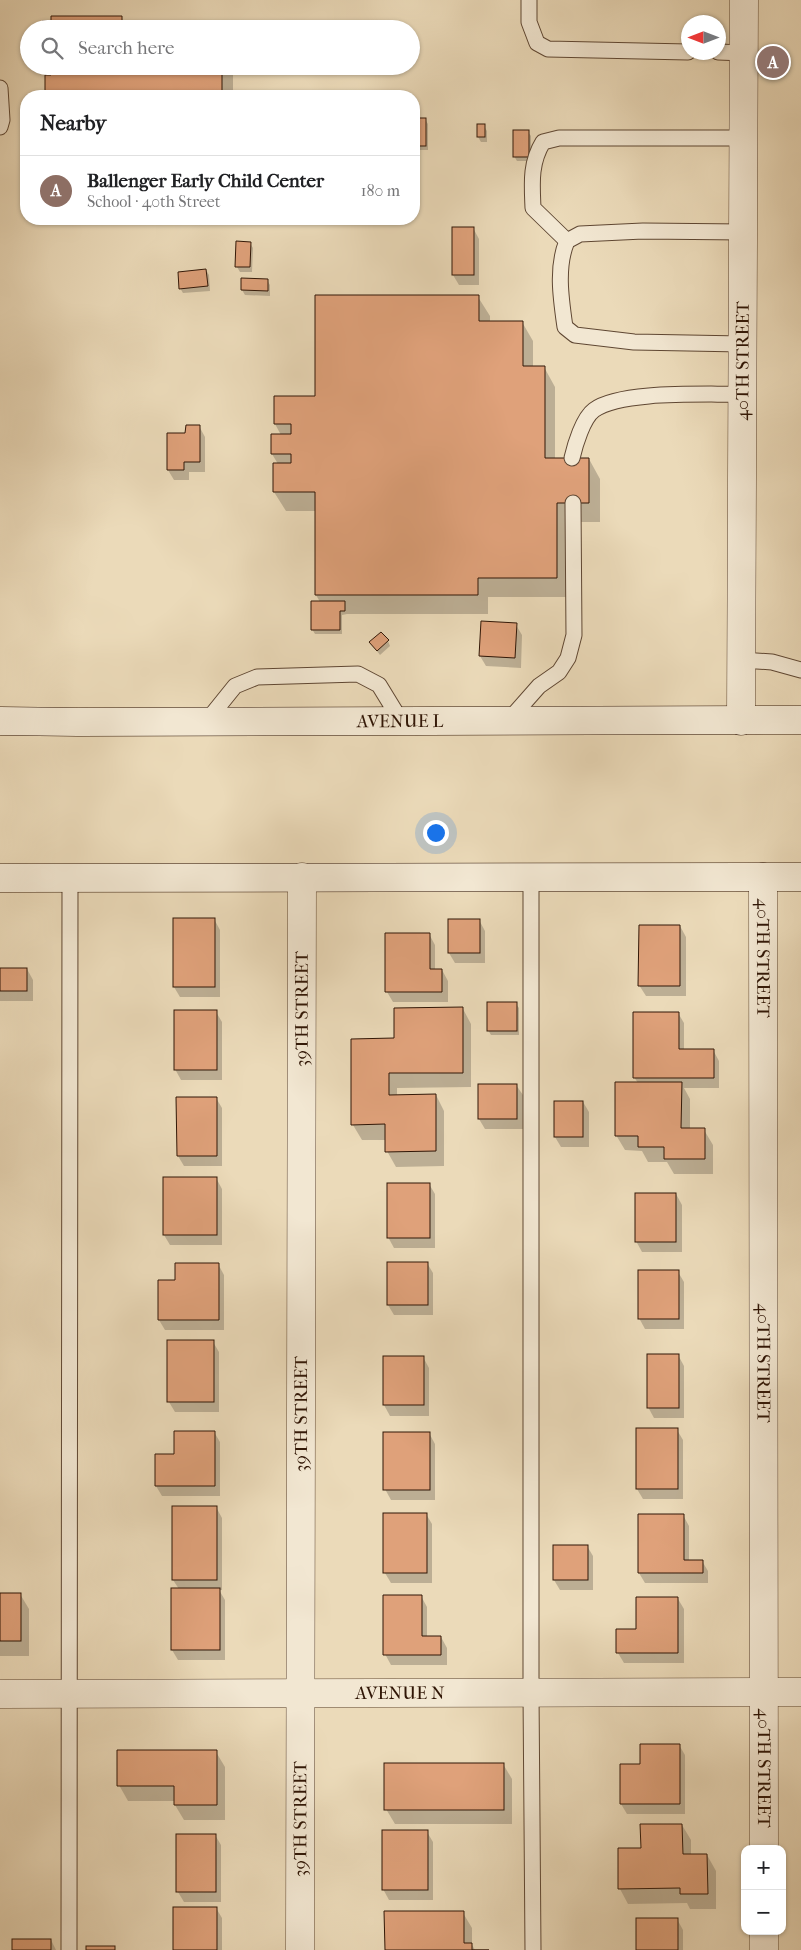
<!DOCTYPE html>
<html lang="en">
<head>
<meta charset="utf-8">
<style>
  body { margin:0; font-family:"IM FELL French Canon",serif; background:#f6f6f6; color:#202124 }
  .controls { position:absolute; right:15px; bottom:15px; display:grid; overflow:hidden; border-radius:10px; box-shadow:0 1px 4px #0004 }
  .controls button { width:45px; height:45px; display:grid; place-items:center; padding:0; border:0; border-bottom:1px solid #e0e0e0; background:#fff; color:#202124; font:25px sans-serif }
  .compass { position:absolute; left:681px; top:15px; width:45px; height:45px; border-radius:50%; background:#fff; box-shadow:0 1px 4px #0004; rotate:270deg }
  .you { position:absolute; left:435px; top:832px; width:18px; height:18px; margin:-12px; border:4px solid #fff; border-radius:50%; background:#1a73e8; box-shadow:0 0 0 8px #1a73e833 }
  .badge { display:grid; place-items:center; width:32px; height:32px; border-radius:50%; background:#0f766e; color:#fff; font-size:16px; font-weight:700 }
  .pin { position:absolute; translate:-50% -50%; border:2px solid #fff; box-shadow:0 1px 5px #0006 }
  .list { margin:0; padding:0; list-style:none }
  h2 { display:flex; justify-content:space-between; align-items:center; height:65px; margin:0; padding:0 20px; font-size:21px }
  h2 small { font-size:16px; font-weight:400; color:#757577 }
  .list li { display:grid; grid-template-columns:32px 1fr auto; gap:15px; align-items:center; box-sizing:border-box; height:70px; padding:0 20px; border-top:1px solid #e0e0e0 }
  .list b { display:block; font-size:19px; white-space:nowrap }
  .list p { margin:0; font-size:16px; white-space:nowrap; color:#757577 }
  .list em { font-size:16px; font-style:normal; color:#757577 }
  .icon { flex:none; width:28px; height:28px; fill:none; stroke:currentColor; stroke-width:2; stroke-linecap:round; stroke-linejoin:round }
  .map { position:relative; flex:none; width:801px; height:1950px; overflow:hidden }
  .search { position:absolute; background:#fff; box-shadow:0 1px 4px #0004; left:20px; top:20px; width:400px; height:55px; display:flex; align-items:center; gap:12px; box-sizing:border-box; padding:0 18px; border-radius:28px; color:#757577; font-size:19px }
  .panel { position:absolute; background:#fff; box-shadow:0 1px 4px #0004; left:20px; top:90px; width:400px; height:135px; border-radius:20px }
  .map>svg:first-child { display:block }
  .shadow { fill:#0003 }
  .building { fill:#dfa17a; stroke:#301606 }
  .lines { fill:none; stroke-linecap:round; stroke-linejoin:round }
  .lane-casing { stroke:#5f4733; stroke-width:17 }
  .street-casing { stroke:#5f4733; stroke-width:29 }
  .secondary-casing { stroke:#301606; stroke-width:29 }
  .lane { stroke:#f2e7d2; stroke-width:15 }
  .street { stroke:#f2e7d2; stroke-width:28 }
  .secondary { stroke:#f2e7d2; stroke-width:28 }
  .labels { text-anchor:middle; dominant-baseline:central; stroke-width:4; stroke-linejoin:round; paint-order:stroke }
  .street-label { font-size:18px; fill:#301606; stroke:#f2e7d2 }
</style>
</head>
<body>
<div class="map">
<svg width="801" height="1950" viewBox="0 0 801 1950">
  <rect width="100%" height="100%" fill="#ebdab9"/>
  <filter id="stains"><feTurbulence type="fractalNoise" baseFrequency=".004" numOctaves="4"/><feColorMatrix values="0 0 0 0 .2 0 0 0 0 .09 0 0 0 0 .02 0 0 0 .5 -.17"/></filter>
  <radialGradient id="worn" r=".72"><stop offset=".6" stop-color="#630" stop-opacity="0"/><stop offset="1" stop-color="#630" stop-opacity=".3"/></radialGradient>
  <g class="shadow">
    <polygon points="121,17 127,29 43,29"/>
    <polygon points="53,66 233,66 233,96 47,96 46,76 53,76"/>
    <polygon points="414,119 425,119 428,124 428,150 414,150"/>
    <polygon points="484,126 487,131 487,142 481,142 478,137"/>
    <polygon points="528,132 531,136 531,161 517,161 514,156"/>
    <polygon points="187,219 219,219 219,224 190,225"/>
    <polygon points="473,228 479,239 479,285 459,285 453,275"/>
    <polygon points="250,243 253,248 252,272 240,272 237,267"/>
    <polygon points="206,270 209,275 210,291 183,293 180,288"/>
    <polygon points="267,280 270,285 270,296 245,295 242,290"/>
    <polygon points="478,297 490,316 490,322 522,322 533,341 533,367 544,367 555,387 555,459 589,459 600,479 600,522 567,522 567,597 488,597 488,614 347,614 342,615 342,634 315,634 312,629 320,602 316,595 316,511 286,511 274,492 278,464 272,454 281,435 275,424"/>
    <polygon points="199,426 205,437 205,472 189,472 189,480 174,480 168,470 186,434"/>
    <polygon points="516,625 522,635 521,668 486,666 480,656"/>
    <polygon points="388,641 390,646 380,655 371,643"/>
    <polygon points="174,919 214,919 220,930 220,997 180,997 174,987"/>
    <polygon points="479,920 485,931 485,963 455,963 449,953"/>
    <polygon points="680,926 686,937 686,996 646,996 639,985"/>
    <polygon points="429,934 435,945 435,970 442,970 448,981 448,1002 393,1002 387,992"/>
    <polygon points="0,969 27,969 33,980 33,1001 0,1001"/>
    <polygon points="516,1004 519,1008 519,1035 491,1035 488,1030"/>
    <polygon points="463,1009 471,1024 471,1087 397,1088 397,1096 436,1095 444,1111 444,1166 396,1167 387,1151 387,1140 362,1140 353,1125 395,1040"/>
    <polygon points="216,1012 222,1022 222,1080 181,1080 175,1069"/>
    <polygon points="678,1013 684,1023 684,1050 713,1050 719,1061 719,1088 684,1088 690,1099 690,1130 704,1130 713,1145 713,1174 674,1174 667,1162 648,1162 642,1151 625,1150 616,1135 638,1083 634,1077"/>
    <polygon points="516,1085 523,1095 523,1129 485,1129 479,1119"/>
    <polygon points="216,1098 222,1108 222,1166 184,1166 178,1156"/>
    <polygon points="583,1102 589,1112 589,1147 561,1147 555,1137"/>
    <polygon points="216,1178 222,1189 222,1245 170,1245 164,1235"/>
    <polygon points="429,1184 435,1194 435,1248 394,1248 388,1237"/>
    <polygon points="676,1194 682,1205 682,1252 642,1252 636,1241"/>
    <polygon points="427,1263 433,1273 433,1315 394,1315 388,1305"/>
    <polygon points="218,1264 224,1275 224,1330 165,1330 159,1320 177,1281"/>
    <polygon points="678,1272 684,1282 684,1329 645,1329 639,1318"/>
    <polygon points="213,1342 219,1352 219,1412 175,1412 169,1402"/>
    <polygon points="678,1355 684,1366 684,1418 654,1418 648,1407"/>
    <polygon points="423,1357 429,1368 429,1416 390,1416 384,1405 384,1358"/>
    <polygon points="677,1430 683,1440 683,1499 643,1499 637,1489"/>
    <polygon points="214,1432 220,1442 220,1496 162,1496 156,1486 156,1455 175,1455"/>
    <polygon points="429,1433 435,1444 435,1500 391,1500 385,1489"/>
    <polygon points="216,1507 222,1518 222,1590 219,1590 225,1600 225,1660 178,1660 172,1650 179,1589 173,1580"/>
    <polygon points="426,1514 432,1524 432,1583 391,1583 385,1573"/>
    <polygon points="683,1515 689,1526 689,1561 702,1561 708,1571 708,1583 645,1583 639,1573"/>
    <polygon points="587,1546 593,1556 593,1590 560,1590 554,1580"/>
    <polygon points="0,1594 20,1594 29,1609 29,1656 0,1656"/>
    <polygon points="421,1596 427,1607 427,1637 441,1637 447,1648 447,1665 391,1665 385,1654"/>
    <polygon points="678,1599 684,1609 684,1663 624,1663 618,1653 637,1631"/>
    <polygon points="679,1745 685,1755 685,1814 627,1814 621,1804 642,1765"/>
    <polygon points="216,1752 225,1767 225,1820 184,1820 175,1805 175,1801 128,1801 119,1785"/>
    <polygon points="503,1764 512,1779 512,1824 395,1824 386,1809"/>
    <polygon points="682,1825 691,1840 691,1855 707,1855 716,1871 716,1909 690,1909 687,1903 628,1904 620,1889 642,1849"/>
    <polygon points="427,1832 433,1842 433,1900 389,1900 383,1889"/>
    <polygon points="215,1835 221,1845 221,1902 184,1902 178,1892"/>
    <polygon points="216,1908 222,1918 222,1950 174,1950"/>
    <polygon points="463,1913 472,1928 472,1945 475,1950 386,1950"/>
    <polygon points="677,1919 683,1930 683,1950 637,1950"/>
    <polygon points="51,1940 56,1950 13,1950"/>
  </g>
  <g class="building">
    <polygon points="51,16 122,16 122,29 42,29 42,21 51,21"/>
    <polygon points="51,66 222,66 222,96 45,96 45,75 51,75"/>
    <rect x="414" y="118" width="12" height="28"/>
    <rect x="477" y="124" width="8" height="13"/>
    <rect x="513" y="130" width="16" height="27"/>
    <rect x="452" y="227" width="22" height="48"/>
    <polygon points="236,241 251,242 250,267 235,267"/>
    <polygon points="206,269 208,286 179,289 178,272"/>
    <polygon points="241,278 268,279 268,291 241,290"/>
    <polygon points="315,295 479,295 479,321 523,321 523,366 545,366 545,458 589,458 589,503 557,503 557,578 478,578 478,595 315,595 315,492 273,492 273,463 291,463 291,454 271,454 271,434 291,434 291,424 274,424 274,396 315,396"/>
    <polygon points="186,425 200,425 200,462 184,462 184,470 167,470 167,433 185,433"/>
    <polygon points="311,601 345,601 345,611 340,611 340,630 311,630"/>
    <polygon points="481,621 517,623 515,658 479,656"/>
    <polygon points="381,632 389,640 377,651 369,642"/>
    <rect x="173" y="918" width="42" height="69"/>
    <rect x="448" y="919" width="32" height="34"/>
    <polygon points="639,925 680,925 680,986 638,986"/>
    <polygon points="385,933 430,933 430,969 442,969 442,992 385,992"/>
    <rect x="0" y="968" width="27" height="23"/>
    <rect x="487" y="1002" width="30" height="29"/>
    <polygon points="463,1007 463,1073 389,1073 389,1095 436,1094 436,1151 385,1152 385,1124 351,1125 351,1039 394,1038 394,1008"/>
    <rect x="174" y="1010" width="43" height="60"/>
    <polygon points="633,1012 679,1012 679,1049 714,1049 714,1078 633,1078"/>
    <polygon points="615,1082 682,1082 681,1128 705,1128 705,1159 664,1159 664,1147 638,1147 638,1136 615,1136"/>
    <rect x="478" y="1084" width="39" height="35"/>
    <polygon points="176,1097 217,1097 217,1156 177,1156"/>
    <rect x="554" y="1101" width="29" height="36"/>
    <rect x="163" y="1177" width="54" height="58"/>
    <rect x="387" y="1183" width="43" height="55"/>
    <rect x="635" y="1193" width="41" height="49"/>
    <rect x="387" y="1262" width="41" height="43"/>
    <polygon points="175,1263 219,1263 219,1320 158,1320 158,1280 175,1280"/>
    <rect x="638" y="1270" width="41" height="49"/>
    <rect x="167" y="1340" width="47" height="62"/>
    <rect x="647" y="1354" width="32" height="54"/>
    <rect x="383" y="1356" width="41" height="49"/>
    <rect x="636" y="1428" width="42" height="61"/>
    <polygon points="174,1431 215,1431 215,1486 155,1486 155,1454 174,1454"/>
    <rect x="383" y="1432" width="47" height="58"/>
    <rect x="172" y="1506" width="45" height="74"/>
    <rect x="383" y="1513" width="44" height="60"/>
    <polygon points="638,1514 684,1514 684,1560 703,1560 703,1573 638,1573"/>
    <rect x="553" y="1545" width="35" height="35"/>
    <rect x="171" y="1588" width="49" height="62"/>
    <rect x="0" y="1593" width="21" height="48"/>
    <polygon points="383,1595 422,1595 422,1636 441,1636 441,1655 383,1655"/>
    <polygon points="636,1597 678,1597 678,1653 616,1653 616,1629 636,1629"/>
    <polygon points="640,1744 680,1744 680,1804 620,1804 620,1764 640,1764"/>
    <polygon points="117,1750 217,1750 217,1805 174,1805 174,1786 117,1786"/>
    <rect x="384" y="1763" width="120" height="47"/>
    <polygon points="640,1824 682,1824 683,1854 707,1854 708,1894 680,1894 680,1888 618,1889 618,1848 641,1848"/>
    <rect x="382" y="1830" width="46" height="60"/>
    <rect x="176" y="1834" width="40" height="58"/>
    <rect x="173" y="1907" width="44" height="43"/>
    <polygon points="384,1911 464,1911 464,1943 472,1943 472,1950 489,1950 385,1950"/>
    <rect x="636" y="1918" width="42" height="32"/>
    <rect x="12" y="1939" width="39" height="11"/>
    <rect x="86" y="1946" width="29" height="4"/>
  </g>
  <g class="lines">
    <defs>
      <g id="lane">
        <polyline points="529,0 529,22 537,43 548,49 688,52"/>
        <polyline points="718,52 744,53"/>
        <polyline points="0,88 2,120 0,127"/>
        <path d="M567,241L533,208C532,184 530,163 543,142L559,138H744"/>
        <path d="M742,344L634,342L575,335L565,327C561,299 556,267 567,241L580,234L643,231L743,232"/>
        <path d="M572,458C575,445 583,418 594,410C621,390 708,395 742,394"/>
        <polyline points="741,660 772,662 801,670"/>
        <polyline points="508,721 539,686 559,672 568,658 574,635 573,503"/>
        <polyline points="206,722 235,686 257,677 358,674 379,685 401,721"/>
        <polyline points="531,876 531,1692 533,1950"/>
        <polyline points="69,1950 70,878"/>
      </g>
      <g id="street">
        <path id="s1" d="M741,721L744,0"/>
        <path id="s2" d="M763,877L764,1849"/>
        <path id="s3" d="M0,1694L801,1692"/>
        <polyline points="764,1931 764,1950"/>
        <path id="s4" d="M300,1950L302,877"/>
      </g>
      <g id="secondary">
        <path id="s5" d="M0,721L78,722L801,720"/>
        <polyline points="0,878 801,877"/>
      </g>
    </defs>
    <use href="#lane" class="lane-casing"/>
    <use href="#street" class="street-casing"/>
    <use href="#secondary" class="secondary-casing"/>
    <use href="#lane" class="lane"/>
    <use href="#street" class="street"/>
    <use href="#secondary" class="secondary"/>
  </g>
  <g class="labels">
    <g class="street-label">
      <text stroke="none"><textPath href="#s1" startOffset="360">40TH STREET</textPath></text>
      <text stroke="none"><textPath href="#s5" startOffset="400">AVENUE L</textPath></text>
      <text stroke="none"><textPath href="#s2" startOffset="81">40TH STREET</textPath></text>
      <text stroke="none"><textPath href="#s4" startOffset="941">39TH STREET</textPath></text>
      <text stroke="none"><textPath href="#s2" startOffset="486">40TH STREET</textPath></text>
      <text stroke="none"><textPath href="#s4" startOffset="536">39TH STREET</textPath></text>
      <text stroke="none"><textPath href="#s3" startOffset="400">AVENUE N</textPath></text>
      <text stroke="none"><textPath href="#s2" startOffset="891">40TH STREET</textPath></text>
      <text stroke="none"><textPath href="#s4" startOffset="131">39TH STREET</textPath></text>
    </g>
  </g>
  <rect width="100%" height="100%" filter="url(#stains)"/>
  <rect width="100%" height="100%" fill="url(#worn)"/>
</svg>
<div class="controls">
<button>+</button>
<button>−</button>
</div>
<svg class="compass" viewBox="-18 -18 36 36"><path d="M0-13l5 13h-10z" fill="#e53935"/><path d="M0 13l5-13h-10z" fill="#757577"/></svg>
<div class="you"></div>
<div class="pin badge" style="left:773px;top:62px;background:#8d6e63">A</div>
<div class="search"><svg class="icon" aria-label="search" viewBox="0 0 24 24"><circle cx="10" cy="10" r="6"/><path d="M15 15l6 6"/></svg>Search here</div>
<section class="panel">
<h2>Nearby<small></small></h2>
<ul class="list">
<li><span class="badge" style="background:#8d6e63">A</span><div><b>Ballenger Early Child Center</b><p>School · 40th Street</p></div><em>180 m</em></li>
</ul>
</section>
</div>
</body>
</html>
